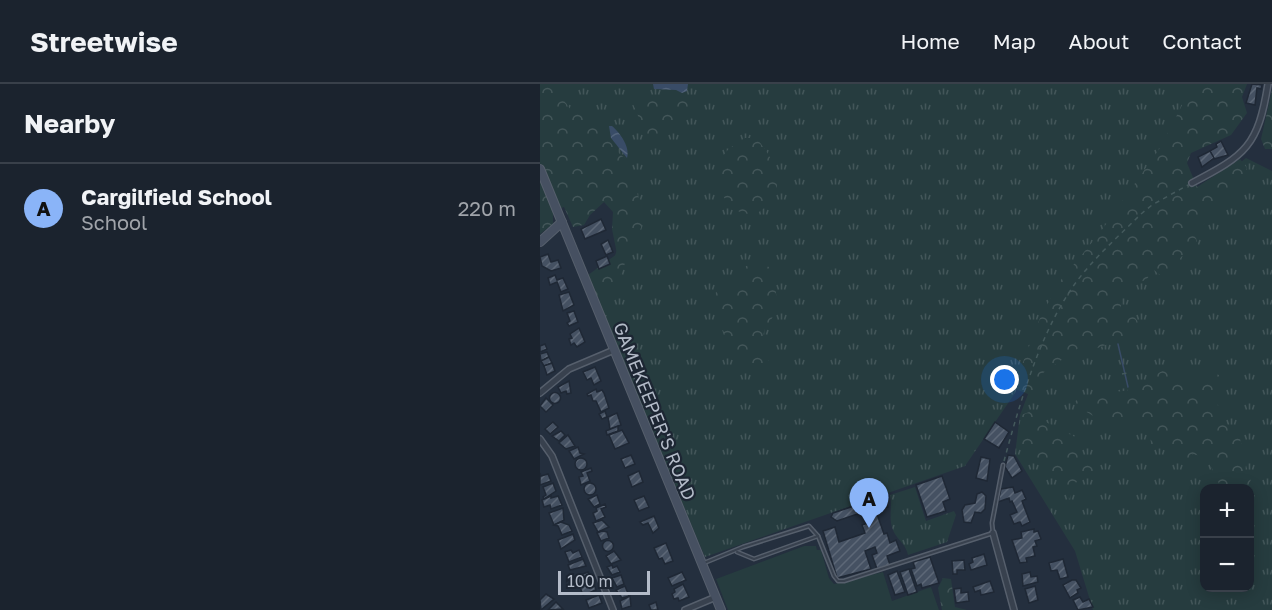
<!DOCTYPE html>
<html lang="en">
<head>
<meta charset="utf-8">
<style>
  body { margin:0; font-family:"Golos Text",sans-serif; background:#242b36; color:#f1f3f6 }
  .controls { position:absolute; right:18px; bottom:18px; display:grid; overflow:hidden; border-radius:12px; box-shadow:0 3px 15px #0003 }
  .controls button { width:54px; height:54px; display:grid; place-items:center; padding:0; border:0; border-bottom:2px solid #39404a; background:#1b232e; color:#f1f3f6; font:30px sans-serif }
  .scale { position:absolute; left:18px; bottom:15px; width:92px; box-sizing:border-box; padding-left:6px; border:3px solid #b4bcc9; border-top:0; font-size:16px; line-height:21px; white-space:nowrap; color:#b4bcc9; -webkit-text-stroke:4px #1d2633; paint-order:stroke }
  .you { position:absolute; left:465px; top:296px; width:21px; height:21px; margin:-15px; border:4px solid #fff; border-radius:50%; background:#1a73e8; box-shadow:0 0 0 9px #1a73e833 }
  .badge { display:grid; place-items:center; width:39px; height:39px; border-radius:50%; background:#8ab4f8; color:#111; font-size:20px; font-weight:700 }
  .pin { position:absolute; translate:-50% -50px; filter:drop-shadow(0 2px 3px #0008) }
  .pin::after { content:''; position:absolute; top:32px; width:21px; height:18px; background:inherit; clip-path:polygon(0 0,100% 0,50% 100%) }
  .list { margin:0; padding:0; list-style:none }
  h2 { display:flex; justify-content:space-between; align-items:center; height:78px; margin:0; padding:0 24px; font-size:26px }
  h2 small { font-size:20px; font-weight:400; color:#a0a4aa }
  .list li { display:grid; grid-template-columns:39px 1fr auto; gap:18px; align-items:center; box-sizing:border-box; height:90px; padding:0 24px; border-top:2px solid #39404a }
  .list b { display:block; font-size:22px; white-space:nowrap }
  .list p { margin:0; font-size:20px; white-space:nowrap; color:#a0a4aa }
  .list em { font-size:20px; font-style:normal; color:#a0a4aa }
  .map { position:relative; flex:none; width:732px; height:526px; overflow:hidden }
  header { display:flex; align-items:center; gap:36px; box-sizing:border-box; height:84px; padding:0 30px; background:#1b232e; border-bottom:2px solid #39404a }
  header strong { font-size:28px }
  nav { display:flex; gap:33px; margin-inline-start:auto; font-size:21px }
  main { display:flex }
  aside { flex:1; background:#1b232e }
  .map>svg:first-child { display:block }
  .grass { fill:url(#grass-tufts); fill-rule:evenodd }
  .forest { fill:url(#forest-crowns) }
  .green { fill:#263c3f }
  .water { fill:url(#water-waves) }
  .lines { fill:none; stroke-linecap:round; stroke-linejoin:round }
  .stream { stroke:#394c67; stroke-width:1.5 }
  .building { fill:url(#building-hatch); stroke:#1f2835; stroke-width:1.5 }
  .lane-casing { stroke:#565f6c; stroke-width:5 }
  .street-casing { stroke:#565f6c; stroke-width:8 }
  .secondary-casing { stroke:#565f6c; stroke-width:10 }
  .path { stroke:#44595c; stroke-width:1.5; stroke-dasharray:4.5 4.5; stroke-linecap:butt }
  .lane { stroke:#38414e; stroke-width:2 }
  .street { stroke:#38414e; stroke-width:5 }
  .secondary { stroke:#465061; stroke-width:8 }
  .labels { text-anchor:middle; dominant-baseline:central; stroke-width:4.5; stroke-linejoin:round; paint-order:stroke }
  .street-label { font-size:18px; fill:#b4bcc9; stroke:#1d2633 }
</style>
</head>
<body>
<header>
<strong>Streetwise</strong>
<nav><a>Home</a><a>Map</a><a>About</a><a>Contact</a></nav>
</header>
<main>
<aside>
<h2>Nearby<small></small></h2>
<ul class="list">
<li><span class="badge">A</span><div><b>Cargilfield School</b><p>School</p></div><em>220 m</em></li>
</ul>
</aside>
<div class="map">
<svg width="732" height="526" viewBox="0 0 732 526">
  <defs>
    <pattern id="grass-tufts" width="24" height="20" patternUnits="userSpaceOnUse" patternTransform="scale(1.5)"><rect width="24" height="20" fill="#263c3f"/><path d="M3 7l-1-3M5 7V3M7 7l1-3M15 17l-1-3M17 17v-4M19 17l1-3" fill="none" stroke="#435659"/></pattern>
    <pattern id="forest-crowns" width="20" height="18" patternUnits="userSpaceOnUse" patternTransform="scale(1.5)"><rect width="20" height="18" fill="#263c3f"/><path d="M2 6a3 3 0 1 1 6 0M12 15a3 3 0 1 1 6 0" fill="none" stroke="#435659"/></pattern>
    <pattern id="water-waves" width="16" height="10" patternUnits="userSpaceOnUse" patternTransform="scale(1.5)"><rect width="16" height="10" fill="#394c67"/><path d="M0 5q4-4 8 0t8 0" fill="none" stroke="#53647b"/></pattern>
    <pattern id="building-hatch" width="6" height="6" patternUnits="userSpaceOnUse" patternTransform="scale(1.5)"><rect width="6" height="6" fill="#455162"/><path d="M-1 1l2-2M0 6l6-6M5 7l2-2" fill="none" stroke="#5d6877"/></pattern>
  </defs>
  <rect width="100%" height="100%" fill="#242f3e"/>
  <g class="grass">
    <polygon points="9,0 656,0 623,69 504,234 475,309 425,382 165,473 58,218 88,136 23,38"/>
    <path d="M706,74L732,87V526H553L535,467L475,370L480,331L499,282L617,146ZM664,404H710V504H664Z"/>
    <path d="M375,403L386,437L414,427L416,431L407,458L368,471C366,461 360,458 355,450C347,436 353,424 350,411Z"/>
  </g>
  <g class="forest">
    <path d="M0,0H22L25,18L31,26L54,25C66,40 67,62 85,74L106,135C90,161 82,191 68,219L57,213L48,191L77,170L72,145L73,128L64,118L50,131L44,141L33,143L24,123L13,127V140L0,150Z"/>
    <polygon points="653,0 707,0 702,13 707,29 691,51 651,69 647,79 657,103 700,75 707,84 693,112 654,149 658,161 641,173 633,188 624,194 614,186 606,196 583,203 580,229 592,229 598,238 595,250 555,265 540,263 503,289 493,312 473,304 500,234 520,197 559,150 620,64"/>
    <polygon points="732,6 732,65 725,65 721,55"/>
    <path d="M93,9C111,14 134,14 154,15L153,25L136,37L111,64L105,59C104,49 97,25 91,17Z"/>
    <path d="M205,54H216C232,72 247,98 229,119C223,125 218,131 209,130C181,128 170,89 186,68C191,62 200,58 205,54Z"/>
    <path d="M222,181L229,183C235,201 240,214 233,232C231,237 225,243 224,248C220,261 230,272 230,285L224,290L203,285C193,270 170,225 176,208L190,202L206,182Z"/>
    <path d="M631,284L654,297L672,288L681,292C673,304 669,307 676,321L688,322L690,330L685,337L695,352H701L700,359L705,362L707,374L705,388L711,394L709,404H681L667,374L653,370L643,381L632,370L620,364L611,366L610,338C605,340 577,343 572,341C564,339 541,325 533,319C551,303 582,313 602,301C615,294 613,289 631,284Z"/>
    <polygon points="492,327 498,334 539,355 539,369 545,375 557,379 555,389 535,399 529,416 526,405 516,391 478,362 481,331"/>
    <polygon points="403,494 411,495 415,523 427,526 402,526 398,504"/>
  </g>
  <polygon class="green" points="264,462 276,462 277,466 281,466 289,494 294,500 343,488 352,517 391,503 399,526 188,526 176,495"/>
  <g class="water">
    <polygon points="113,0 148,0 147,7 142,9 136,6 114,5"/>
    <path d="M69,42H72C81,50 90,63 87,74L71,54Z"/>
  </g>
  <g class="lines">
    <polyline class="stream" points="578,260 588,303"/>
  </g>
  <g class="building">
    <polygon points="712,0 722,1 721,5 717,4 715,21 706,19"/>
    <polygon points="681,57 688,71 674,75 670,67 677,63 676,60"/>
    <polygon points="670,67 674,74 662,83 658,73"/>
    <polygon points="61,135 66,146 45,155 41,145"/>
    <polygon points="68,156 73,168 66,171 61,160"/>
    <polygon points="8,170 11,178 18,176 21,184 11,187 2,182 0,173"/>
    <polygon points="67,172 70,180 59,185 56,177"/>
    <polygon points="15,191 17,196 23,194 28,205 21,208 17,198 10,201 8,194"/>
    <polygon points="29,208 34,221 23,227 19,211"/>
    <polygon points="34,227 38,238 29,242 27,239 30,237 27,229"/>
    <polygon points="39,244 45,258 37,263 34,259 31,261 29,255 32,254 30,250"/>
    <polygon points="5,260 7,265 0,268 0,262"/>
    <polygon points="7,268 9,273 1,277 0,270"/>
    <polygon points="9,273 12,279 4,282 1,277"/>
    <polygon points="12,279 15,287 7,291 4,282"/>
    <polygon points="55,283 61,297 54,301 51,294 47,296 43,288"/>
    <polygon points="29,297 31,309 27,310 26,307 21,309 18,303"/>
    <polygon points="56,305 57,308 62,306 64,309 69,324 61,328 56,317 53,317 51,311 48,312 47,310"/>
    <circle cx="15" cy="314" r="5.5"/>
    <polygon points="6,314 13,321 6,328 0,322"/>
    <polygon points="65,327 67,333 62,335 59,330"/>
    <polygon points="77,329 81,341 70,345 68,333"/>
    <polygon points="13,338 18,343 10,350 5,345"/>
    <polygon points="455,338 469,348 459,364 444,355"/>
    <polygon points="78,342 78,347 67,351 66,347"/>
    <polygon points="82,346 89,359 75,365 69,351"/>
    <polygon points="21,347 25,351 19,357 12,352"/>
    <polygon points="28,351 35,362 26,365 19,359"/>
    <polygon points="38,363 40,369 44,370 34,375 29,367"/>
    <polygon points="91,371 95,380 85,384 81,375"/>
    <polygon points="468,371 474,372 482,387 472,394 465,383"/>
    <polygon points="441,373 450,375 447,397 436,394"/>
    <circle cx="41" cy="380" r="6"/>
    <polygon points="51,384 52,387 47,389 50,397 41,401 39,393 43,392 41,388"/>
    <polygon points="99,387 103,398 92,403 88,392"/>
    <polygon points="0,389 1,392 8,390 11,397 0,401"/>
    <polygon points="402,392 410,415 403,418 406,427 387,433 376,401"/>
    <polygon points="13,399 16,407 4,415 3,413 6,411 3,403"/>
    <circle cx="50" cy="405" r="6"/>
    <polygon points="473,403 475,409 482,406 486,415 482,417 490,438 482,442 480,438 474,440 470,431 477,428 472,417 470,418 469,414 458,418 461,405"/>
    <polygon points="442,408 446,412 445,425 441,429 435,428 431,439 424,438 422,426 425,421 435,419 437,410"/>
    <polygon points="57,411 60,420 54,423 48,415"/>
    <polygon points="344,411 348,423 336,427 344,450 347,449 350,459 356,456 360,467 347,472 350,481 337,485 332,471 337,469 335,463 325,467 331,485 297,494 283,447 295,443 299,458 325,449 322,441 328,439 325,430 335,426 335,424 297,437 291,433 293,429 320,420 322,426 331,422 329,416"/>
    <polygon points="11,412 11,414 18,412 22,421 11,425 10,421 4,423 2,416"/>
    <polygon points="104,412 109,423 99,427 94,416"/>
    <polygon points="65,420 66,423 61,425 65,433 56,437 53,429 57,427 56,424"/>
    <polygon points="23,424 24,436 14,441 9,429"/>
    <polygon points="114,432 119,444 113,449 108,439 103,441 100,438"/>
    <polygon points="62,436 69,443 58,448 53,439"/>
    <polygon points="21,438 29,441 32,447 22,451 18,442 14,441"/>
    <polygon points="494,445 494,448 498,447 501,455 495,457 497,462 493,463 495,472 486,474 487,478 480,479 472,456 482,454 481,448"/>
    <polygon points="62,447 67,448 69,454 61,457 57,449"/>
    <polygon points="33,450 35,456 21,465 18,456"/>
    <circle cx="68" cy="462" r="5.5"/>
    <polygon points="126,459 133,477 125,480 122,474 119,475 114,464"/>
    <polygon points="31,466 33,469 39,466 42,473 29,478 25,468"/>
    <polygon points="74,467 81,476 71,480 66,472"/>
    <polygon points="444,470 447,481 431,486 429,480 433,478 432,474"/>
    <polygon points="390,473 399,499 382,504 381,500 377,502 371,485 375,484 373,478"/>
    <polygon points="43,475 46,482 30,486 28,481"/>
    <polygon points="523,475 528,493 520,495 517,486 511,487 509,479"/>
    <polygon points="424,476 425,486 417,486 417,490 413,490 412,477"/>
    <polygon points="72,481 73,484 77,482 80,488 72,491 67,483"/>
    <polygon points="369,485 377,508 368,511 360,488"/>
    <polygon points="357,487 365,508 355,511 348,491"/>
    <polygon points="48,488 51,495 38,500 35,493"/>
    <polygon points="142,488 146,496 132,502 128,494"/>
    <polygon points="490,488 491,493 497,492 498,498 483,502 482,490"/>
    <polygon points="81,491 84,500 77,503 72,494"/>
    <polygon points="532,496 536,496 541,504 537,506 538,509 530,514 523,501"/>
    <polygon points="53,497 56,506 43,511 40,503"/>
    <polygon points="450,497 454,508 441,511 440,506 435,508 433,503"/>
    <polygon points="143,500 149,513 139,517 138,514 134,515 132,510 135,508 134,505"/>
    <polygon points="85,502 89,512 82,514 76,506"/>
    <polygon points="495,502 498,516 489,519 485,505"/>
    <polygon points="421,504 421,509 428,508 429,517 416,519 414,505"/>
    <polygon points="6,510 14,515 1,526 0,516"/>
    <polygon points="59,511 62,519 49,524 46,516"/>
    <polygon points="90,512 91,522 82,525 80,517"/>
    <polygon points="540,513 543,518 549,515 553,523 538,526 533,516"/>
    <polygon points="16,518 23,525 8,526"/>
    <polygon points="116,518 118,526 111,526 109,521"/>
  </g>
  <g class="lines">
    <defs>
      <g id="lane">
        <polyline points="197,468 214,475 278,452"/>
        <polyline points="164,479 203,463 269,442 278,452 294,492 298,497 304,497 453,449 452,439 463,381"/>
      </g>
      <g id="street">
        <path d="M652,99C706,71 718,62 728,0"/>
        <polyline points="0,309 29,285 74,266"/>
        <polyline points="0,355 12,372 73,526"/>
        <polyline points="453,449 474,526"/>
        <polyline points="145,526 176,513"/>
      </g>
      <g id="secondary">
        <polyline points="0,85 181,526"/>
        <polyline points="0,158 22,138"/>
      </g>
    </defs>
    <use href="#lane" class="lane-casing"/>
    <use href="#street" class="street-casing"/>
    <use href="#secondary" class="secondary-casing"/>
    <g class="path">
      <polyline points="582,290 587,289"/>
      <path d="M464,377C479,322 498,255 530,207C549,178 577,154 601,130L612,121L648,101"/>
    </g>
    <use href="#lane" class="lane"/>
    <use href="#street" class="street"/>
    <use href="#secondary" class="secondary"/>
  </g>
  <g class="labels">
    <g class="street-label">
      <text transform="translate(115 327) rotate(68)">GAMEKEEPER'S ROAD</text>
    </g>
  </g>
</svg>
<div class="controls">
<button>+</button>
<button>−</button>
</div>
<div class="scale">100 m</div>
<div class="you"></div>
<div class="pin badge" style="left:329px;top:444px">A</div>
</div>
</main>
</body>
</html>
